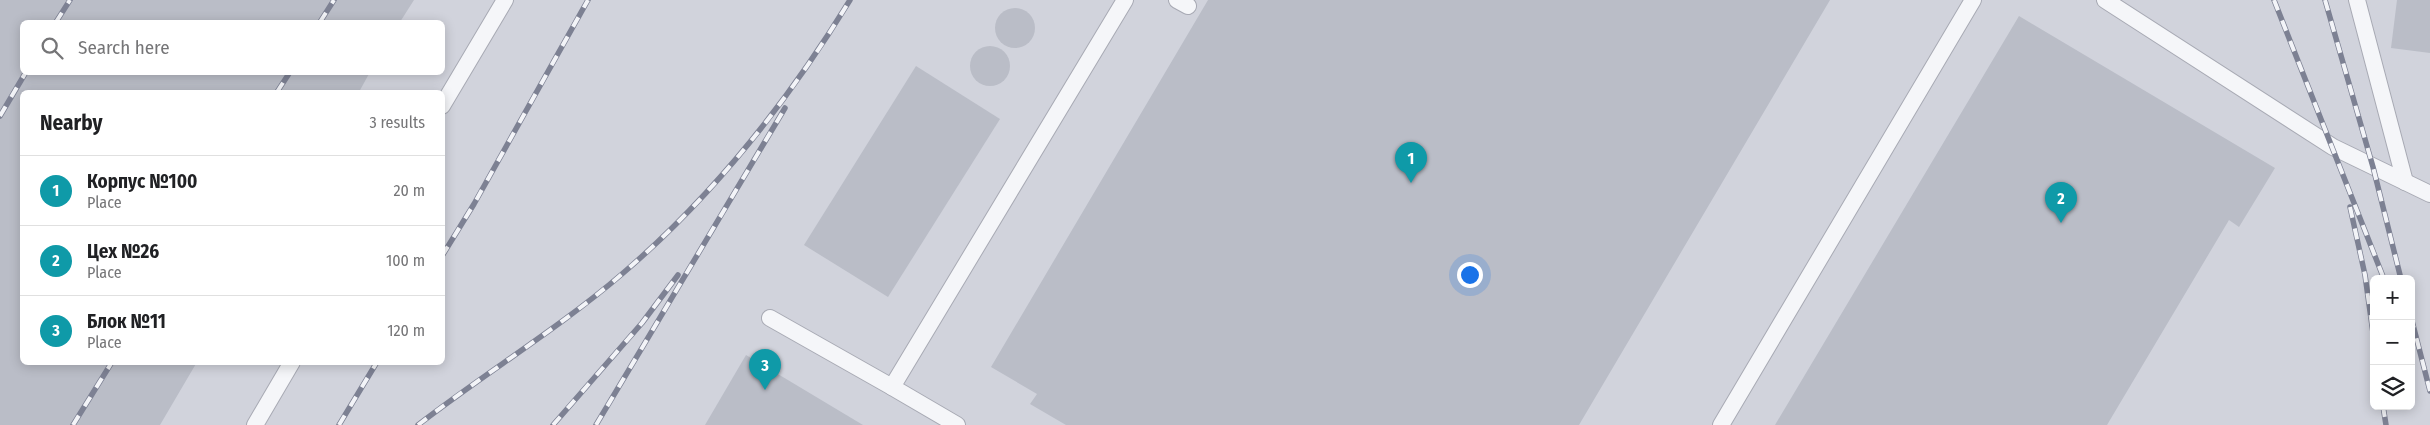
<!DOCTYPE html>
<html lang="en">
<head>
<meta charset="utf-8">
<style>
  body { margin:0; font-family:"Fira Sans Condensed",sans-serif; background:#f6f6f6; color:#202124 }
  .controls { position:absolute; right:15px; bottom:15px; display:grid; overflow:hidden; border-radius:8px; box-shadow:0 2px 12px #0003 }
  .controls button { width:45px; height:45px; display:grid; place-items:center; padding:0; border:0; border-bottom:1px solid #e0e0e0; background:#fff; color:#202124; font:25px sans-serif }
  .you { position:absolute; left:1469px; top:274px; width:18px; height:18px; margin:-12px; border:4px solid #fff; border-radius:50%; background:#1a73e8; box-shadow:0 0 0 8px #1a73e833 }
  .badge { display:grid; place-items:center; width:32px; height:32px; border-radius:50%; background:#d93025; color:#fff; font-size:16px; font-weight:700 }
  .pin { position:absolute; translate:-50% -41px; filter:drop-shadow(0 1px 2px #0008) }
  .pin::after { content:''; position:absolute; top:26px; width:18px; height:15px; background:inherit; clip-path:polygon(0 0,100% 0,50% 100%) }
  .list { margin:0; padding:0; list-style:none }
  h2 { display:flex; justify-content:space-between; align-items:center; height:65px; margin:0; padding:0 20px; font-size:21px }
  h2 small { font-size:16px; font-weight:400; color:#757577 }
  .list li { display:grid; grid-template-columns:32px 1fr auto; gap:15px; align-items:center; box-sizing:border-box; height:70px; padding:0 20px; border-top:1px solid #e0e0e0 }
  .list b { display:block; font-size:19px; white-space:nowrap }
  .list p { margin:0; font-size:16px; white-space:nowrap; color:#757577 }
  .list em { font-size:16px; font-style:normal; color:#757577 }
  .icon { flex:none; width:28px; height:28px; fill:none; stroke:currentColor; stroke-width:2; stroke-linecap:round; stroke-linejoin:round }
  .map { position:relative; flex:none; width:2430px; height:425px; overflow:hidden }
  .search { position:absolute; background:#fff; box-shadow:0 2px 12px #0003; left:20px; top:20px; width:425px; height:55px; display:flex; align-items:center; gap:12px; box-sizing:border-box; padding:0 18px; border-radius:8px; color:#757577; font-size:19px }
  .panel { position:absolute; background:#fff; box-shadow:0 2px 12px #0003; left:20px; top:90px; width:425px; height:275px; border-radius:8px }
  .map>svg:first-child { display:block }
  .built { fill:#d1d3dc; fill-rule:evenodd }
  .building { fill:#babdc7 }
  .lines { fill:none; stroke-linecap:round; stroke-linejoin:round }
  .service-casing { stroke:#a8aab4; stroke-width:18 }
  .service { stroke:#f5f6f9; stroke-width:16 }
  .rail-casing { stroke:#7d8193; stroke-width:5.5 }
  .rail { stroke:#f3f4f8; stroke-width:4; stroke-dasharray:11; stroke-linecap:butt }
</style>
</head>
<body>
<div class="map">
<svg width="2430" height="425" viewBox="0 0 2430 425">
  <rect width="100%" height="100%" fill="#e3e4ea"/>
  <path class="built" d="M0,0H2430V425H0ZM22,22H442V72H22ZM22,92H442V362H22ZM2374,279H2411V406H2374Z"/>
  <g class="building">
    <polygon points="0,0 414,0 400,22 22,22 22,72 370,72 359,92 22,92 22,362 197,362 160,425 0,425"/>
    <polygon points="1208,0 1830,0 1579,425 1066,425 1030,404 1037,394 991,367"/>
    <polygon points="2397,0 2430,0 2430,53 2391,48"/>
    <circle cx="1015" cy="28" r="20"/>
    <polygon points="2019,16 2275,168 2239,227 2229,220 2107,425 1775,425"/>
    <circle cx="990" cy="66" r="20"/>
    <polygon points="916,66 1000,119 888,297 804,245"/>
    <polygon points="746,355 863,425 705,425"/>
  </g>
  <g class="lines">
    <defs>
      <g id="service">
        <polyline points="1177,0 1188,6"/>
        <polyline points="2105,0 2333,147 2430,194"/>
        <polyline points="2357,0 2405,182"/>
        <polyline points="442,106 505,0"/>
        <polyline points="770,318 892,387"/>
        <polyline points="255,425 292,362"/>
        <polyline points="957,425 892,387 1125,0"/>
        <polyline points="1721,425 1973,0"/>
      </g>
    </defs>
    <use href="#service" class="service-casing"/>
    <use href="#service" class="service"/>
    <defs>
      <g id="rail">
        <polyline points="2274,0 2384,279"/>
        <polyline points="2325,0 2373,167 2401,279"/>
        <polyline points="56,22 70,0"/>
        <polyline points="320,22 334,0"/>
        <polyline points="277,92 290,72"/>
        <polyline points="0,116 26,72"/>
        <polyline points="2350,207 2365,275 2374,340"/>
        <polyline points="442,256 474,204 588,0"/>
        <polyline points="2411,317 2430,391"/>
        <polyline points="2383,406 2386,425"/>
        <polyline points="73,425 112,362"/>
        <polyline points="339,425 377,362"/>
        <path d="M418,425C485,373 558,329 622,274C713,196 787,103 850,0"/>
        <polyline points="553,425 642,323 678,275"/>
        <polyline points="596,425 785,108"/>
      </g>
    </defs>
    <use href="#rail" class="rail-casing"/>
    <use href="#rail" class="rail"/>
  </g>
</svg>
<div class="controls">
<button>+</button>
<button>−</button>
<button><svg class="icon" aria-label="layers" viewBox="0 0 24 24"><path d="M12 4l9 5-9 5-9-5zM3 14l9 5 9-5"/></svg></button>
</div>
<div class="you"></div>
<div class="pin badge" style="left:1411px;top:183px;background:#0f9aa8">1</div>
<div class="pin badge" style="left:2061px;top:223px;background:#0f9aa8">2</div>
<div class="pin badge" style="left:765px;top:390px;background:#0f9aa8">3</div>
<div class="search"><svg class="icon" aria-label="search" viewBox="0 0 24 24"><circle cx="10" cy="10" r="6"/><path d="M15 15l6 6"/></svg>Search here</div>
<section class="panel">
<h2>Nearby<small>3 results</small></h2>
<ul class="list">
<li><span class="badge" style="background:#0f9aa8">1</span><div><b>Корпус №100</b><p>Place</p></div><em>20 m</em></li>
<li><span class="badge" style="background:#0f9aa8">2</span><div><b>Цех №26</b><p>Place</p></div><em>100 m</em></li>
<li><span class="badge" style="background:#0f9aa8">3</span><div><b>Блок №11</b><p>Place</p></div><em>120 m</em></li>
</ul>
</section>
</div>
</body>
</html>
